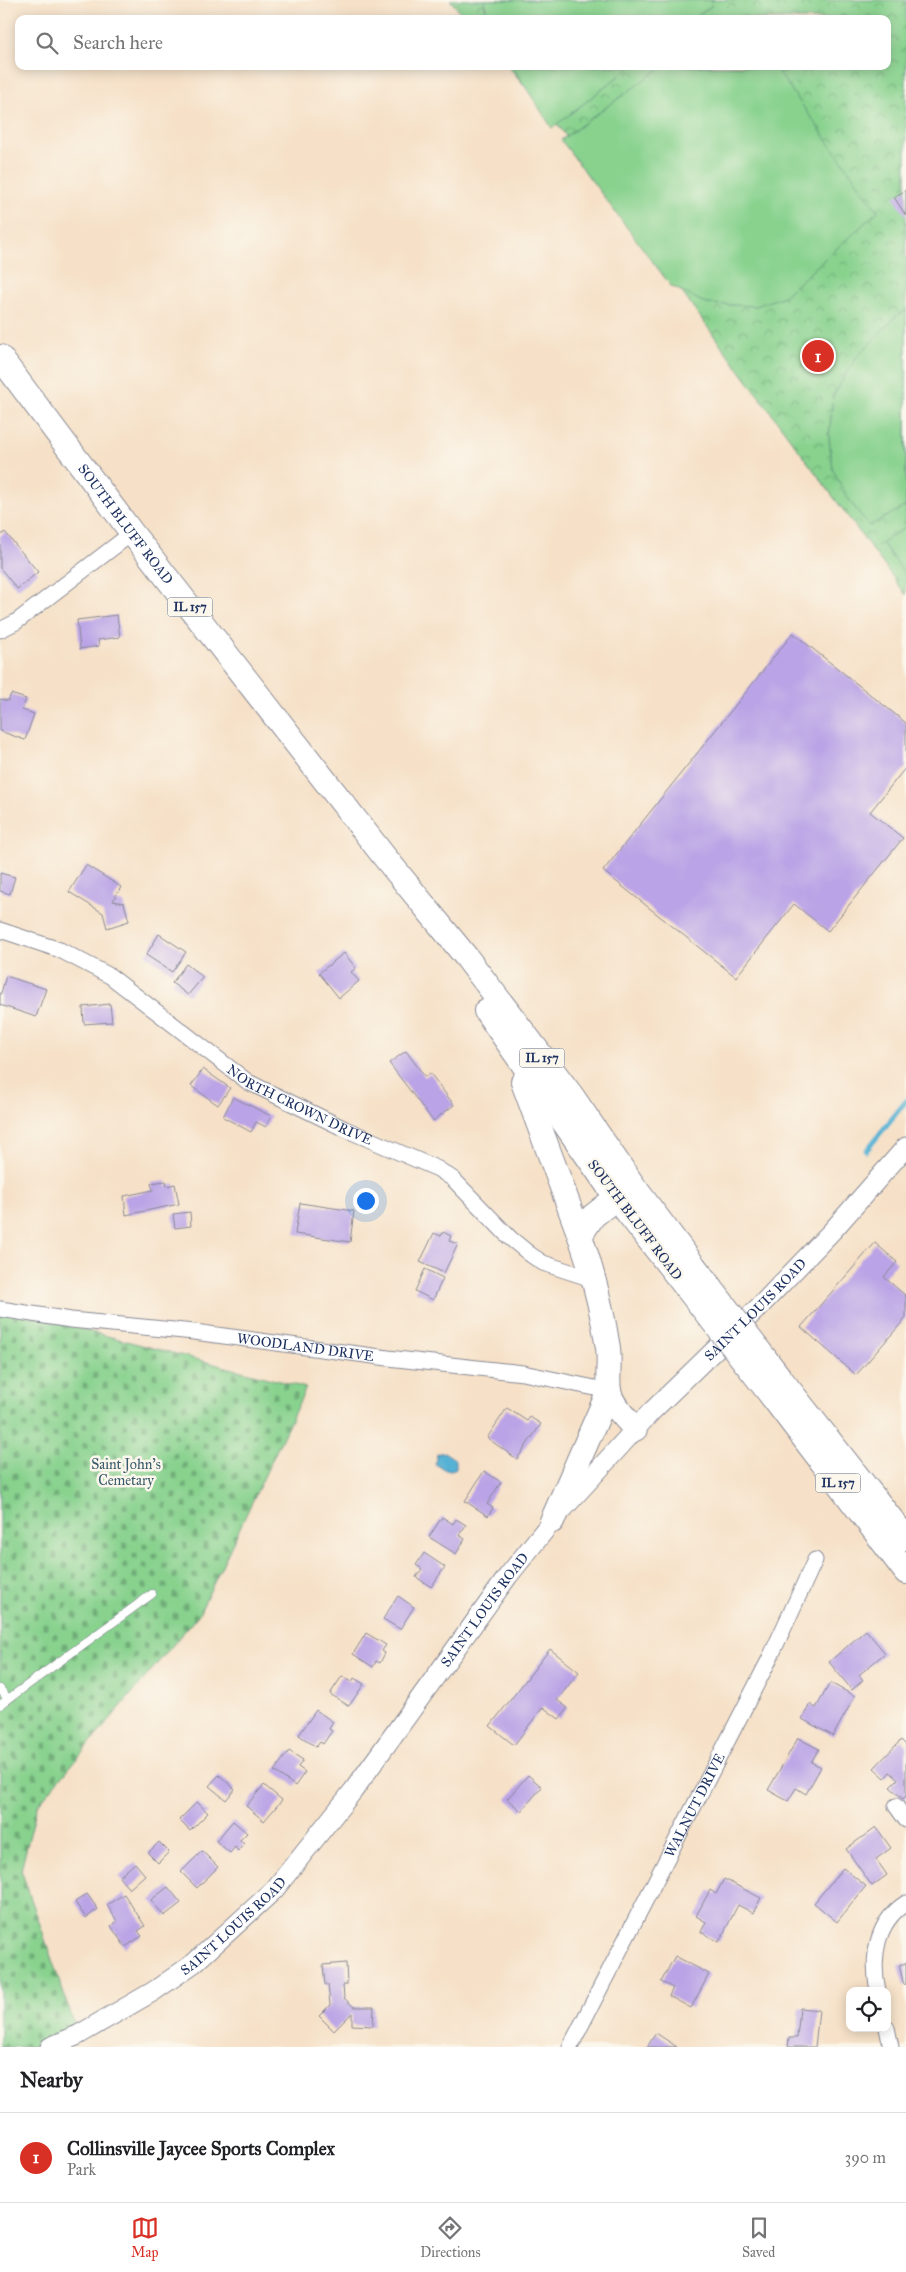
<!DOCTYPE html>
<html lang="en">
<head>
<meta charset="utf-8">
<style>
  body { margin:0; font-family:"IM FELL Great Primer",serif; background:#f2f2f2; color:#202124 }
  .controls { position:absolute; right:15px; bottom:15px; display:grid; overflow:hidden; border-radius:10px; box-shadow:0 2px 12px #0003 }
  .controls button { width:45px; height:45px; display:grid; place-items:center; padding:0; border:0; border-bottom:1px solid #e0e0e0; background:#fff; color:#202124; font:25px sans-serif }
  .you { position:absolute; left:365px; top:1200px; width:18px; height:18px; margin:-12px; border:4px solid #fff; border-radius:50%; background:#1a73e8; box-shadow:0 0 0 8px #1a73e833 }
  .badge { display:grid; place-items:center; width:32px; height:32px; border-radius:50%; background:#d93025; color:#fff; font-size:16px; font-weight:700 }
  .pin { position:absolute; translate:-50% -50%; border:2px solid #fff; box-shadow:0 1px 5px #0006 }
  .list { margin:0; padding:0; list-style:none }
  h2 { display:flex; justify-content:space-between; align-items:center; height:65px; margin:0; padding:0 20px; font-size:21px }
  h2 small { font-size:16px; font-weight:400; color:#757577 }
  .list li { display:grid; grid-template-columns:32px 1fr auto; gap:15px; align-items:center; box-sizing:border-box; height:90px; padding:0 20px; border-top:1px solid #e0e0e0 }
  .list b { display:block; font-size:19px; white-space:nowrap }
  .list p { margin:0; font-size:16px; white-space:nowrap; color:#757577 }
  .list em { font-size:16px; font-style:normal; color:#757577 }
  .icon { flex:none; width:28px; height:28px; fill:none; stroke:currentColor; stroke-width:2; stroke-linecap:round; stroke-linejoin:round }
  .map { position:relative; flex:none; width:906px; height:2047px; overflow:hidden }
  .search { position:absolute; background:#fff; box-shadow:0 2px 12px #0003; left:15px; right:15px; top:15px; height:55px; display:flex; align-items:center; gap:12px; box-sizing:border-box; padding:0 18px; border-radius:10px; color:#757577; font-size:19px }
  .sheet { height:155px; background:#fff }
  nav { display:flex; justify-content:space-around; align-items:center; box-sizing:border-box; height:70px; border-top:1px solid #e0e0e0; background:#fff; font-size:14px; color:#757577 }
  nav a { display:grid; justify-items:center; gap:2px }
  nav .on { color:#d93025 }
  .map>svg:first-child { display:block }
  .cemetery { fill:url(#cemetery-stones); stroke:#528076 }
  .park { fill:url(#park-crowns); stroke:#528076 }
  .pitch { fill:#88d28e; stroke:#528076 }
  .water { fill:#56b2d4; stroke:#387099 }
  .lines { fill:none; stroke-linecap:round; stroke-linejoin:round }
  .stream { stroke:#56b2d4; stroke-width:5 }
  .building { fill:#baa3e6 }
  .service-casing { stroke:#888893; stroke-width:9 }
  .minor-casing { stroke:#888893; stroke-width:17 }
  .tertiary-casing { stroke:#888893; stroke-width:21 }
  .primary-casing { stroke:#888893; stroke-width:26 }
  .service { stroke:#fff; stroke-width:8 }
  .minor { stroke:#fff; stroke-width:15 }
  .tertiary { stroke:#fff; stroke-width:19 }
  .primary { stroke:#fff; stroke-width:24 }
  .primary-bridge-casing { stroke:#888893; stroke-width:26; stroke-linecap:butt }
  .primary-bridge { stroke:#fff; stroke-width:24 }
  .labels { text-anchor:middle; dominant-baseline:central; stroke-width:5; stroke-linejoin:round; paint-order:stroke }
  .shield { fill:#fbf7ec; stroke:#5e6b89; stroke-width:1 }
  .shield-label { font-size:12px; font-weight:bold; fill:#1b2f5e }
  .street-label { font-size:14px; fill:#1b2f5e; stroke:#fbf7ec }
  .park-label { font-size:14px; fill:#36586a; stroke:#fbf7ec }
</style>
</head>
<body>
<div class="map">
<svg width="906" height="2047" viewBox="0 0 906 2047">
  <defs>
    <pattern id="cemetery-stones" width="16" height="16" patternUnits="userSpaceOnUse" patternTransform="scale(1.25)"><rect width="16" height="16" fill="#88d28e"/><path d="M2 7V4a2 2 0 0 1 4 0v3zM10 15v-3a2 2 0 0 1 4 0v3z" fill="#6eab77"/></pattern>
    <pattern id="park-crowns" width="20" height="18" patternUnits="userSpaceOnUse" patternTransform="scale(1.25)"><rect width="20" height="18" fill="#88d28e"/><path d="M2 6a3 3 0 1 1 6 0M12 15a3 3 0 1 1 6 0" fill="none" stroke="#6eab77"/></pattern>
  </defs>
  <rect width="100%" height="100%" fill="#fbf7ec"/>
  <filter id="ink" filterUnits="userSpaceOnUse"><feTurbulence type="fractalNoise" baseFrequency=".02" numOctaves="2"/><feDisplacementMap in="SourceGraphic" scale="10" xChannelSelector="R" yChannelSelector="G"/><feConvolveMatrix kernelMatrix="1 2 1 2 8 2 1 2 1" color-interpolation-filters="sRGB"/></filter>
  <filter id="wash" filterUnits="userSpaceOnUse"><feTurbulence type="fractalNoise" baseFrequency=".0096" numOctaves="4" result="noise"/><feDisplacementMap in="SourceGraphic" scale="20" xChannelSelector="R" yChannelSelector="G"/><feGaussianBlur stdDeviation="1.12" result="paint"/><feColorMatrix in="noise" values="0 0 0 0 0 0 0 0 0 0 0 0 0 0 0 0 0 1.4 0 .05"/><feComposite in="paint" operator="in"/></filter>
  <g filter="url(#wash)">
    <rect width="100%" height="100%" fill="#f6e1c8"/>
    <polygon class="cemetery" points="0,1308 306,1388 199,1614 37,1806 21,1870 78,2035 50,2047 0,2047"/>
    <polygon class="park" points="450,0 906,0 906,595 555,121 508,66 887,66 887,19 466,19"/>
    <g class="pitch">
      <polygon points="484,0 712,0 711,6 694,19 488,19"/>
      <polygon points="512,66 632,66 552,128"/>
      <polygon points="663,66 774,66 878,211 784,296 756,306 707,304 671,286 561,140"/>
      <polygon points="906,310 906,506 869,526 847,497 833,470 829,438 833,396 856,358 897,315"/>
      <polygon points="906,527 906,576 882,542"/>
    </g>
    <path class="water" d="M444,1452L456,1460V1469C449,1474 443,1468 435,1464L437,1454Z"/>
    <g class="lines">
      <polyline class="stream" points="866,1151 906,1101"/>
    </g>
    <g id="blocks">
      <g class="building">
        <polygon points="906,190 906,216 894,197"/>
        <polygon points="5,532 38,572 17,589 0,568 0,536"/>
        <polygon points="117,615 120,637 98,640 99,646 80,649 77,620"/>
        <polygon points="793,633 906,723 906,767 870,812 903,838 828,931 794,904 736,977 603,871"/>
        <polygon points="11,694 26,699 22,710 34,714 25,740 0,731 0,699 8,701"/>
        <polygon points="86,865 121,887 113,901 124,903 129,921 107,928 103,913 69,892"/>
        <polygon points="0,873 15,877 10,894 0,891"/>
        <polygon points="159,934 186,952 172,972 146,955"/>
        <polygon points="344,953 356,968 351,972 359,981 339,998 319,973"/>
        <polygon points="186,964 203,977 188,995 172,983"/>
        <polygon points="6,976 46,989 36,1017 0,1005 0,996"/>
        <polygon points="110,1004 112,1022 84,1024 83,1007"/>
        <polygon points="406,1051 425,1077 430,1073 454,1105 433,1121 389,1063"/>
        <polygon points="203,1069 230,1088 218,1105 191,1086"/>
        <polygon points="233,1097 271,1116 266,1127 256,1122 251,1132 223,1117"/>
        <polygon points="166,1181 167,1186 175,1184 179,1204 126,1215 124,1196 153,1190 151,1183"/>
        <polygon points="300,1203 354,1211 350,1242 295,1234"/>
        <polygon points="190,1212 191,1226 175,1228 173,1214"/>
        <polygon points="443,1232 451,1236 449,1241 458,1244 444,1273 420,1262 434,1233 441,1236"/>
        <polygon points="875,1243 897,1262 884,1277 906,1296 906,1318 856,1375 801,1327"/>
        <polygon points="425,1269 443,1278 433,1300 415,1291"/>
        <polygon points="507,1408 527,1421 530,1417 541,1424 517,1459 487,1438"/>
        <polygon points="484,1471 501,1482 487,1504 493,1508 488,1516 465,1501"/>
        <polygon points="442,1517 453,1524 456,1519 466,1525 459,1535 465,1539 456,1554 429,1537"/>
        <polygon points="424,1553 445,1567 431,1587 416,1577 422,1569 416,1565"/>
        <polygon points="398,1596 414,1607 400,1629 383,1619"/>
        <polygon points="866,1630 885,1653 859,1675 863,1680 852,1690 829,1662"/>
        <polygon points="366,1633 386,1645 382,1651 385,1653 380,1663 376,1661 373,1667 353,1654"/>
        <polygon points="550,1649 579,1672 557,1700 568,1708 559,1719 543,1707 514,1745 490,1726"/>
        <polygon points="342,1676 352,1682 354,1678 364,1684 349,1706 330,1694"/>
        <polygon points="830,1683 855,1696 833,1736 802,1719 810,1704 816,1708"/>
        <polygon points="316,1710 333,1722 329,1729 332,1731 323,1744 320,1742 316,1747 299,1735"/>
        <polygon points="798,1738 819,1749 811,1762 821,1767 806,1794 796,1788 788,1801 768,1790"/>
        <polygon points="901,1740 906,1745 906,1796 903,1799 890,1787 898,1779 890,1772 885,1778 874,1768"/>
        <polygon points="289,1751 303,1760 298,1767 305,1772 295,1786 274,1771"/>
        <polygon points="219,1775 235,1789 226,1800 209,1786"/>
        <polygon points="528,1775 542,1787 521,1811 507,1799"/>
        <polygon points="264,1785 282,1800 264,1821 246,1806"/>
        <polygon points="197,1802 208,1813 190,1831 179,1820"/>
        <polygon points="233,1821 247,1833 240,1840 244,1844 238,1851 235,1847 230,1853 216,1841"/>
        <polygon points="876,1827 891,1848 876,1859 887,1875 872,1886 846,1849"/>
        <polygon points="159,1842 169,1852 158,1863 148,1853"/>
        <polygon points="202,1851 218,1867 197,1888 181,1872"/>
        <polygon points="135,1863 145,1875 129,1889 119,1877"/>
        <polygon points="843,1868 866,1886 837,1922 814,1903"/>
        <polygon points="724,1879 761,1898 753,1913 738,1905 719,1942 701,1932 706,1922 696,1916 710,1890 716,1894"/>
        <polygon points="168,1887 181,1903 164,1916 151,1900"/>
        <polygon points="87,1894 98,1909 86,1918 75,1902"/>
        <polygon points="124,1894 145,1926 138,1931 142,1936 125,1947 111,1926 117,1921 107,1905"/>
        <polygon points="675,1956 709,1974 691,2008 669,1996 673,1988 661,1982"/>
        <polygon points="346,1963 347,1985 343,1985 344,1998 354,2007 374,2007 373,2026 352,2025 352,2013 334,2031 319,2016 330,2005 328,1985 325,1985 323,1965"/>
        <polygon points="906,1963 906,1984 904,1985 899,1965"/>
        <polygon points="800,2008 819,2010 815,2047 788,2047 789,2038 797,2038"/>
        <polygon points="656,2033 677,2047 647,2047"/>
      </g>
    </g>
  </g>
  <g filter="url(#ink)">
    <use href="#blocks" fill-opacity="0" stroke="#888893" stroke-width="1"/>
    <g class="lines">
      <defs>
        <g id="service">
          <polyline points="0,1689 8,1699"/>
          <polyline points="0,1705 152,1594"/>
        </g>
        <g id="minor">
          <polyline points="0,630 16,622 132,533"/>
          <path id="s1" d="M0,930L60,950L110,976L248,1082L345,1129L438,1169L453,1179L510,1238L531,1255L543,1263L595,1280"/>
          <path id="s2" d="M0,1309L71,1320L194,1332L388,1358L523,1373L609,1391"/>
          <polyline points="896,1806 906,1820"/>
          <path d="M878,1991C871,1958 876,1922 906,1903"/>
          <polyline points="887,2028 891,2047"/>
          <path id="s3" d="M570,2047L769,1660L815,1560"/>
        </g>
        <g id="tertiary">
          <path id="s4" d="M50,2047L78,2035L154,1991L194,1963L274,1890L353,1791L508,1576L552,1521L650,1413L762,1304L833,1230L906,1147"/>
        </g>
        <g id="primary">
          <path id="s5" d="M0,357L132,533L383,855L467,958L572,1096L635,1188L694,1266"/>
          <polyline points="486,1011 618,1200 678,1277"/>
          <polyline points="523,1082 580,1236"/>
          <path d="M631,1191L607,1205L593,1216L580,1236C593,1273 602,1309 608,1348C610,1362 607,1377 609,1391C612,1406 626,1418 635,1429"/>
          <polyline points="780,1378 906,1538"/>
          <polyline points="771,1395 906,1572"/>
          <polyline points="552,1521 609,1391"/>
        </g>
      </defs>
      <use href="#service" class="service-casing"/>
      <use href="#minor" class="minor-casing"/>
      <use href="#tertiary" class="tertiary-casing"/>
      <use href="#primary" class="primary-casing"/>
      <use href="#service" class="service"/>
      <use href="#minor" class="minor"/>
      <use href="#tertiary" class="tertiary"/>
      <use href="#primary" class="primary"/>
      <defs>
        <g id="primary-bridge">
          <polyline points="694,1266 780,1378"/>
          <polyline points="678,1277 771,1395"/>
        </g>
      </defs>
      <use href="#primary-bridge" class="primary-bridge-casing"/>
      <use href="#primary-bridge" class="primary-bridge"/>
    </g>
  </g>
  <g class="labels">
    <g class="shield">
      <rect x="167.5" y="597.5" width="45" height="19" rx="4"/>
      <rect x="519.5" y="1048.5" width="45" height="19" rx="4"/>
      <rect x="815.5" y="1473.5" width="45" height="19" rx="4"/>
    </g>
    <g class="shield-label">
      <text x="190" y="607">IL 157</text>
      <text x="542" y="1058">IL 157</text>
      <text x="838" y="1483">IL 157</text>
    </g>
    <g class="street-label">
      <text stroke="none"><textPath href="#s5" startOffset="209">SOUTH BLUFF ROAD</textPath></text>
      <text stroke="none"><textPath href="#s1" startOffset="350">NORTH CROWN DRIVE</textPath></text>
      <text transform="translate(635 1220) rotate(53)">SOUTH BLUFF ROAD</text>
      <text stroke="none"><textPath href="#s4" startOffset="1031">SAINT LOUIS ROAD</textPath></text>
      <text stroke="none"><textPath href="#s2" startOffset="308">WOODLAND DRIVE</textPath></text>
      <text stroke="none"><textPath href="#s4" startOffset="626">SAINT LOUIS ROAD</textPath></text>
      <text stroke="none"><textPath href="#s3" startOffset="272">WALNUT DRIVE</textPath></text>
      <text stroke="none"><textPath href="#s4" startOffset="221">SAINT LOUIS ROAD</textPath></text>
    </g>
    <g class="park-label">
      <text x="126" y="1464">Saint John's<tspan x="126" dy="16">Cemetary</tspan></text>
    </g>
  </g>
</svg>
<div class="controls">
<button><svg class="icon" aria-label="locate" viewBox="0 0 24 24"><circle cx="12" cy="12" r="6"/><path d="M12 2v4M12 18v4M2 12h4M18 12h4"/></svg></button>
</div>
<div class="you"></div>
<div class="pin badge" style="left:818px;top:356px">1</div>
<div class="search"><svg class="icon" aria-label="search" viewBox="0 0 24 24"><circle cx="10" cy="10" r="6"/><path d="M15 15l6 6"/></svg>Search here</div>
</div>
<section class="sheet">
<h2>Nearby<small></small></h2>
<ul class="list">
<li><span class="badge">1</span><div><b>Collinsville Jaycee Sports Complex</b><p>Park</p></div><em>390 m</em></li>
</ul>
</section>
<nav>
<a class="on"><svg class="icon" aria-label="map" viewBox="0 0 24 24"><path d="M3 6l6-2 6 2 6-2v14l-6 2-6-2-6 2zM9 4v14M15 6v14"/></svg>Map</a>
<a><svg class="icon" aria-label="directions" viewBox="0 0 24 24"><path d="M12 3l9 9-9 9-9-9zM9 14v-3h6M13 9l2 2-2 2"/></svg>Directions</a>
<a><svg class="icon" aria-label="saved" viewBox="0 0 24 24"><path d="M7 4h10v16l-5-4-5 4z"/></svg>Saved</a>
</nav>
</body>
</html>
